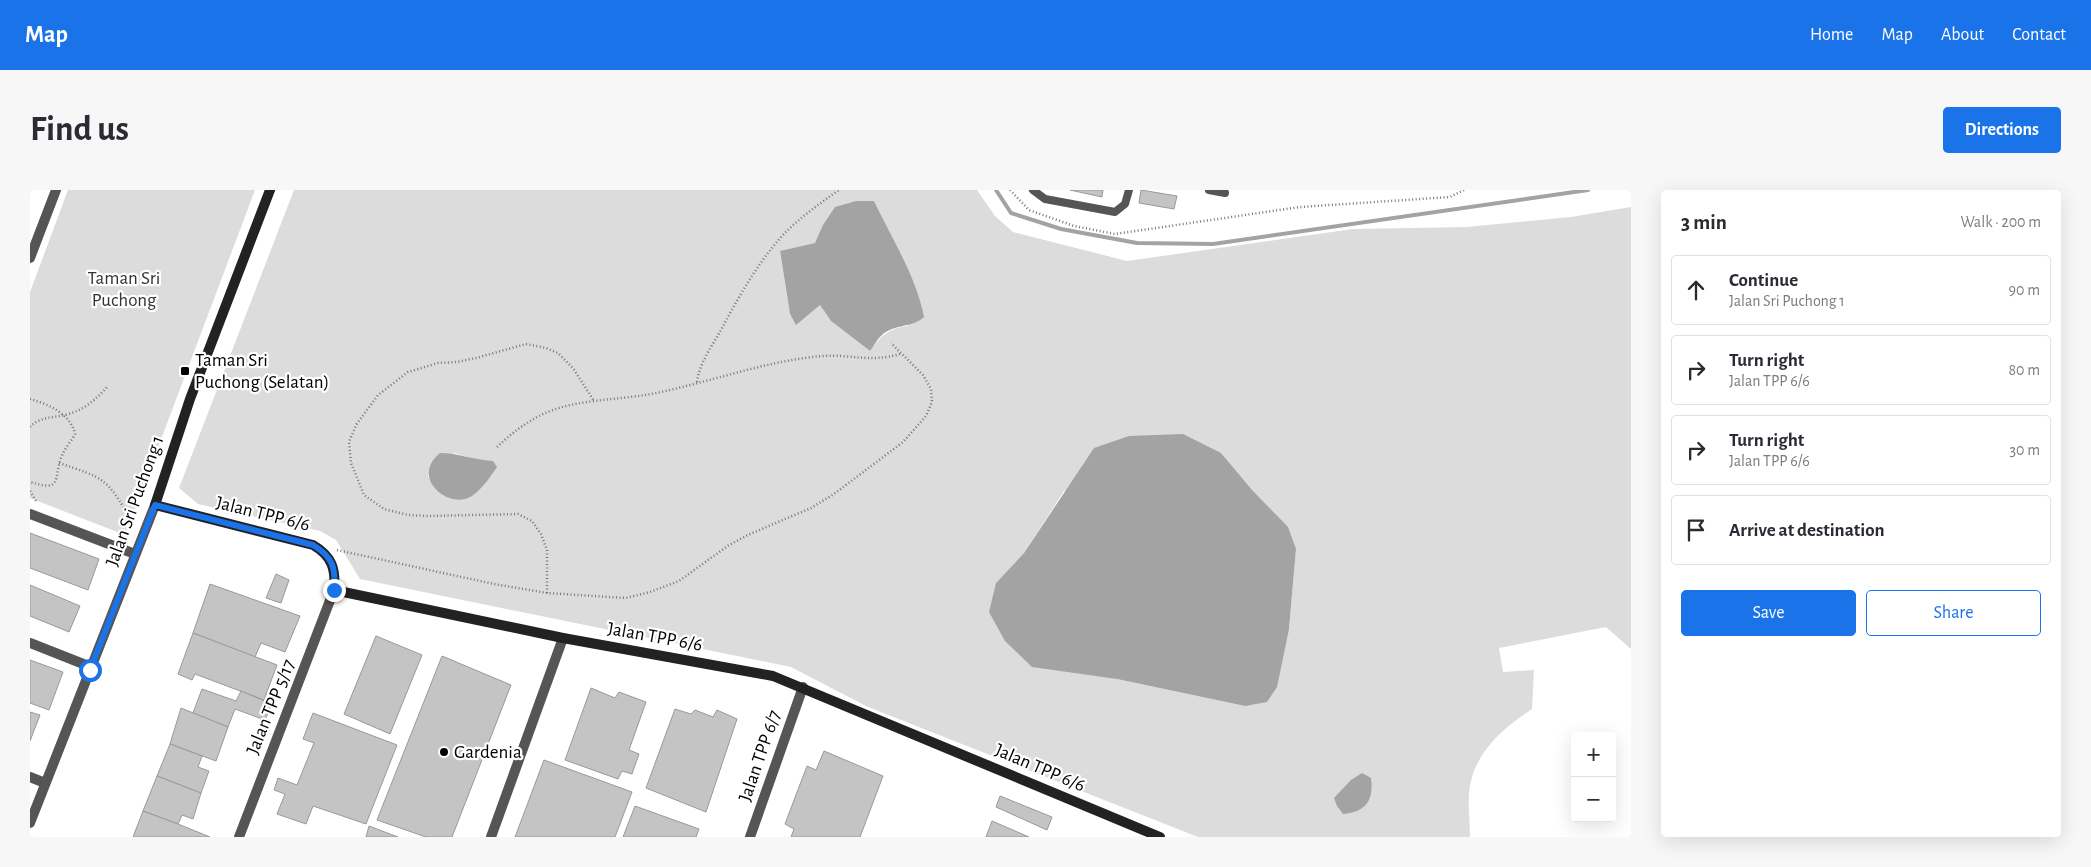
<!DOCTYPE html>
<html lang="en">
<head>
<meta charset="utf-8">
<style>
  body { margin:0; font-family:"Alegreya Sans",sans-serif; background:#f7f7f7; color:#2b2b33 }
  .controls { position:absolute; right:15px; bottom:15px; display:grid; overflow:hidden; border-radius:5px; box-shadow:0 5px 20px #0002 }
  .controls button { width:45px; height:45px; display:grid; place-items:center; padding:0; border:0; border-bottom:1px solid #e1e1e2; background:#fff; color:#2b2b33; font:25px sans-serif }
  .stop { position:absolute; width:15px; height:15px; margin:-11px; border:4px solid #1a73e8; border-radius:50%; background:#fff }
  .stop.end { background:#1a73e8; border-color:#fff; box-shadow:0 1px 5px #0008 }
  .list { margin:0; padding:0; list-style:none }
  h2 { display:flex; justify-content:space-between; align-items:center; height:65px; margin:0; padding:0 20px; font-size:21px }
  h2 small { font-size:16px; font-weight:400; color:#7c7c81 }
  .list li { display:grid; grid-template-columns:32px 1fr auto; gap:15px; align-items:center; box-sizing:border-box; height:70px; margin:0 10px 10px; padding:0 10px; border:1px solid #e1e1e2; border-radius:5px }
  .list b { display:block; font-size:19px; white-space:nowrap }
  .list p { margin:0; font-size:16px; white-space:nowrap; color:#7c7c81 }
  .list em { font-size:16px; font-style:normal; color:#7c7c81 }
  .actions { display:flex; gap:10px; padding:15px 20px }
  .actions a { flex:1; padding:11px 0; border:1px solid #1a73e8; border-radius:5px; text-align:center; font-size:18px; color:#1a73e8 }
  .actions .main { background:#1a73e8; color:#fff }
  .icon { flex:none; width:28px; height:28px; fill:none; stroke:currentColor; stroke-width:2; stroke-linecap:round; stroke-linejoin:round }
  .map { position:relative; flex:none; width:1601px; height:647px; overflow:hidden; border-radius:5px }
  header { display:flex; align-items:center; gap:30px; box-sizing:border-box; height:70px; padding:0 25px; background:#1a73e8; color:#fff }
  header strong { font-size:24px }
  nav { display:flex; gap:28px; margin-inline-start:auto; font-size:18px }
  .intro { display:flex; align-items:center; justify-content:space-between; box-sizing:border-box; height:120px; padding:0 30px }
  h1 { margin:0; font-size:35px }
  .button { padding:12px 22px; border-radius:5px; background:#1a73e8; color:#fff; font-size:18px; font-weight:700 }
  main { display:flex; gap:30px; padding:0 30px }
  aside { flex:1; background:#fff; border-radius:5px; box-shadow:0 5px 20px #0002 }
  .map>svg:first-child { display:block }
  .green { fill:#dcdcdc; fill-rule:evenodd }
  .water { fill:#a3a3a3 }
  .lines { fill:none; stroke-linecap:round; stroke-linejoin:round }
  .stream { stroke:#a3a3a3; stroke-width:4 }
  .building { fill:#c4c4c4; stroke:#999 }
  .path { stroke:#777; stroke-width:2.5; stroke-dasharray:1 2.5; stroke-linecap:butt }
  .lane { stroke:#555; stroke-width:8 }
  .street { stroke:#555; stroke-width:10 }
  .secondary { stroke:#222; stroke-width:10 }
  .route { stroke:#1a73e8; stroke-width:6 }
  .poi-dot { fill:#000; stroke:#fff; stroke-width:2 }
  .labels { text-anchor:middle; dominant-baseline:central; stroke-width:4.5; stroke-linejoin:round; paint-order:stroke }
  .park-label { font-size:19px; fill:#333; stroke:#fff }
  .poi-label { font-size:19px; fill:#000; stroke:#fff; text-anchor:start }
  .street-label { font-size:19px; fill:#000; stroke:#fff }
</style>
</head>
<body>
<header>
<strong>Map</strong>
<nav><a>Home</a><a>Map</a><a>About</a><a>Contact</a></nav>
</header>
<div class="intro"><h1>Find us</h1><a class="button">Directions</a></div>
<main>
<div class="map">
<svg width="1601" height="647" viewBox="0 0 1601 647">
  <rect width="100%" height="100%" fill="#fff"/>
  <g class="green">
    <polygon points="38,0 225,0 95,345 0,308 0,102"/>
    <path d="M264,0H947L965,26L983,42L1097,71L1323,39L1437,37L1541,27L1601,17V459L1576,437L1469,458L1473,482L1504,480L1502,519C1472,539 1442,564 1439,604C1438,618 1440,633 1440,647H1168L838,517L761,477L330,389L306,350L290,341L168,314L149,298ZM844,11L853,31L878,136C857,139 852,145 840,161L801,131L790,115L766,134L760,124L750,62L785,53ZM424,263L447,270L462,271C461,277 459,284 457,290C448,309 424,315 407,301C403,298 400,290 398,285ZM1191,263L1266,359L1259,439L1215,516L1087,489L966,393L994,363L1034,301Z"/>
  </g>
  <g class="water">
    <path d="M826,11H844C862,49 886,86 894,127C882,138 864,134 852,145C847,149 844,156 840,161L801,131L790,115L766,135L760,124L750,61L785,53L793,35L805,17Z"/>
    <polygon points="1153,244 1191,263 1222,300 1258,337 1266,359 1259,439 1247,497 1237,512 1215,516 1087,489 1002,477 975,451 959,422 966,393 994,363 1064,258 1099,246"/>
    <path d="M410,263C428,263 444,270 463,271L467,277C460,287 450,303 438,308C415,317 381,287 410,263Z"/>
    <path d="M1332,583L1341,588C1344,610 1336,622 1313,624L1307,616L1304,608L1321,590Z"/>
  </g>
  <g class="lines">
    <polyline class="stream" points="966,0 981,23 1031,39 1107,53 1183,54 1558,0"/>
  </g>
  <g class="building">
    <polygon points="1040,0 1073,0 1072,7"/>
    <polygon points="1111,0 1147,6 1144,19 1109,13"/>
    <polygon points="0,343 69,369 58,400 0,378"/>
    <polygon points="246,384 259,390 251,413 236,408"/>
    <polygon points="180,394 270,426 255,462 231,453 225,467 163,443"/>
    <polygon points="0,395 50,416 39,442 0,426"/>
    <polygon points="163,443 247,475 234,510 165,484 162,490 148,484"/>
    <polygon points="346,446 392,465 360,544 314,524"/>
    <polygon points="412,466 481,495 422,647 396,647 347,630"/>
    <polygon points="0,470 33,482 19,520 0,513"/>
    <polygon points="561,498 585,508 589,502 616,512 599,560 609,564 602,584 592,581 588,589 535,570"/>
    <polygon points="172,499 206,511 211,501 242,514 235,530 205,519 198,537 163,523"/>
    <polygon points="151,518 198,537 186,571 140,554"/>
    <polygon points="645,519 661,524 665,520 683,527 687,520 707,529 676,622 616,598"/>
    <polygon points="0,522 10,525 0,551"/>
    <polygon points="283,523 367,555 336,634 283,616 276,634 247,624 255,604 244,600 248,588 267,595 284,553 273,549"/>
    <polygon points="140,554 172,566 168,577 179,581 171,603 127,586"/>
    <polygon points="794,561 853,586 830,647 761,647 764,639 755,634 777,576 786,580"/>
    <polygon points="514,570 602,602 585,647 485,647"/>
    <polygon points="127,586 171,603 163,629 152,625 148,634 113,621"/>
    <polygon points="970,606 1022,627 1017,640 966,617"/>
    <polygon points="605,616 669,639 666,647 593,647"/>
    <polygon points="113,621 148,634 180,647 103,647"/>
    <polygon points="962,631 999,647 956,647"/>
    <polygon points="339,636 368,647 336,647"/>
  </g>
  <g class="lines">
    <g class="path">
      <polyline points="980,0 999,20 1044,36 1085,44 1270,17 1420,7 1434,0"/>
      <path d="M667,192C669,174 682,156 691,140C708,108 727,74 752,46C768,29 789,14 809,0"/>
      <path d="M0,209C18,214 41,224 45,244C41,252 34,259 31,268C23,290 33,302 0,292"/>
      <path d="M0,237C9,227 22,228 34,225C51,222 66,210 77,197"/>
      <path d="M467,257C483,242 500,229 520,221C552,209 588,210 621,204C678,193 734,171 792,166C822,164 839,173 870,164"/>
      <path d="M29,273C74,288 77,288 101,330"/>
      <polyline points="0,301 6,311"/>
      <polyline points="307,360 464,394 517,403 596,408 620,402 649,391 699,355 720,344 781,318 804,304 873,252 896,226 902,212 901,199 893,185 861,153"/>
      <polyline points="517,403 517,360 511,344 502,331 488,324 399,326 378,325 354,319 334,305 321,273 319,252 326,235 348,205 378,182 408,173 427,172 446,168 496,154 516,158 528,163 543,178 564,211"/>
    </g>
    <g class="lane">
      <polyline points="1003,0 1015,9 1085,22 1095,14 1099,0"/>
      <polyline points="1179,0 1195,3"/>
    </g>
    <g class="street">
      <polyline points="0,68 26,0"/>
      <polyline points="0,324 105,364"/>
      <polyline points="0,453 61,477"/>
      <polyline points="0,587 15,593"/>
      <polyline points="0,633 125,315"/>
      <polyline points="209,647 304,400"/>
      <polyline points="461,647 533,448"/>
      <polyline points="720,647 773,497"/>
    </g>
    <path class="secondary" d="M240,0L160,209L125,315L283,355C302,366 306,379 304,400L533,448L743,486L1130,647"/>
  </g>
  <g class="lines">
    <path class="route" d="M60,480L125,315L283,355C303,367 306,378 304,400"/>
  </g>
  <g class="poi-dot">
    <rect x="150" y="176" width="10" height="10" rx="2.5"/>
    <circle cx="414" cy="562" r="5"/>
  </g>
  <g class="labels">
    <g class="park-label">
      <text x="94" y="88">Taman Sri<tspan x="94" dy="22">Puchong</tspan></text>
    </g>
    <g class="poi-label">
      <text x="165" y="170">Taman Sri<tspan x="165" dy="22">Puchong (Selatan)</tspan></text>
      <text x="424" y="562">Gardenia</text>
    </g>
    <g class="street-label">
      <text transform="translate(105 311) rotate(-70)">Jalan Sri Puchong 1</text>
      <text transform="translate(233 324) rotate(14)">Jalan TPP 6/6</text>
      <text transform="translate(625 447) rotate(10)">Jalan TPP 6/6</text>
      <text transform="translate(241 517) rotate(-68)">Jalan TPP 5/17</text>
      <text transform="translate(730 566) rotate(-71)">Jalan TPP 6/7</text>
      <text transform="translate(1010 578) rotate(23)">Jalan TPP 6/6</text>
    </g>
  </g>
</svg>
<div class="controls">
<button>+</button>
<button>−</button>
</div>
<div class="stop" style="left:60px;top:480px"></div>
<div class="stop end" style="left:304px;top:400px"></div>
</div>
<aside>
<h2>3 min<small>Walk · 200 m</small></h2>
<ul class="list">
<li><svg class="icon" aria-label="ahead" viewBox="0 0 24 24"><path d="M12 20V5M6 11l6-6 6 6"/></svg><div><b>Continue</b><p>Jalan Sri Puchong 1</p></div><em>90 m</em></li>
<li><svg class="icon" aria-label="right" viewBox="0 0 24 24"><path d="M7 20v-9h11M14 6l5 5-5 5"/></svg><div><b>Turn right</b><p>Jalan TPP 6/6</p></div><em>80 m</em></li>
<li><svg class="icon" aria-label="right" viewBox="0 0 24 24"><path d="M7 20v-9h11M14 6l5 5-5 5"/></svg><div><b>Turn right</b><p>Jalan TPP 6/6</p></div><em>30 m</em></li>
<li><svg class="icon" aria-label="arrive" viewBox="0 0 24 24"><path d="M6 21V4h12l-3 4 3 4H6"/></svg><div><b>Arrive at destination</b></div></li>
</ul>
<div class="actions"><a class="main">Save</a><a>Share</a></div>
</aside>
</main>
</body>
</html>
